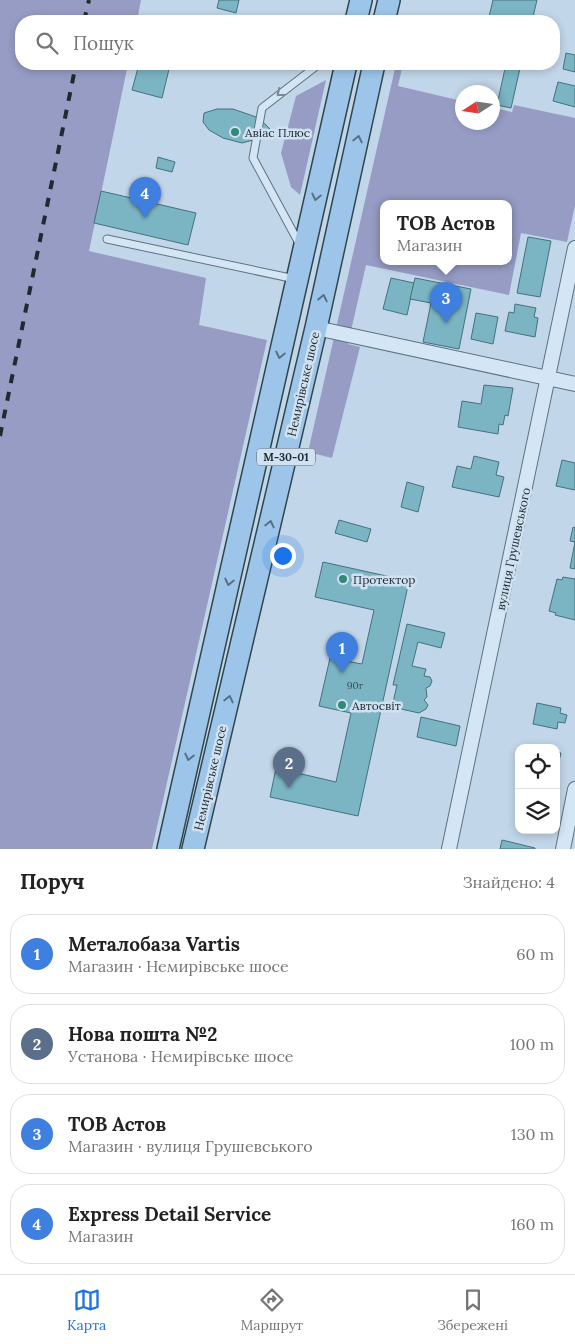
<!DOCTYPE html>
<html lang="uk">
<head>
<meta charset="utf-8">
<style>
  body { margin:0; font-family:Lora,serif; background:#f6f6f6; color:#222 }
  .controls { position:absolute; right:15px; bottom:15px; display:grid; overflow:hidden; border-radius:10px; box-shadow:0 2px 8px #0003 }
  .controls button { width:45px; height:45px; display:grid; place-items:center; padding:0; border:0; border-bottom:1px solid #e0e0e0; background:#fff; color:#222; font:25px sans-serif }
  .compass { position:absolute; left:455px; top:85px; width:45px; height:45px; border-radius:50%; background:#fff; box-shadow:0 2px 8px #0003; rotate:258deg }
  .you { position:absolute; left:282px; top:555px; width:18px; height:18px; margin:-12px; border:4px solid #fff; border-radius:50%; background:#1a73e8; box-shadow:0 0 0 8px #1a73e833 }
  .badge { display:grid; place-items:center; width:32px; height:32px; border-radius:50%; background:#1a73e8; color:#fff; font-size:16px; font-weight:700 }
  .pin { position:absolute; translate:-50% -41px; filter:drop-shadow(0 1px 2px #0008) }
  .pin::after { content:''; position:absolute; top:26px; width:18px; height:15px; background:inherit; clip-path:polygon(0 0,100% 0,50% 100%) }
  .popup { position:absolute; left:380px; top:200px; width:132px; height:65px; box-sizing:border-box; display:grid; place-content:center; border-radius:10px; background:#fff; filter:drop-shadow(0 1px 4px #0005); font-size:16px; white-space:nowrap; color:#767676 }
  .popup b { font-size:19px; color:#222 }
  .popup::after { content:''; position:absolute; left:50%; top:100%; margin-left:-10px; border:10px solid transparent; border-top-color:#fff }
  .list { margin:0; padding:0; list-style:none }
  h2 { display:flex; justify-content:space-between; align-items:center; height:65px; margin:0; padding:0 20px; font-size:21px }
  h2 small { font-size:16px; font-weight:400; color:#767676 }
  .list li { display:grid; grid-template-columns:32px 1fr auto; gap:15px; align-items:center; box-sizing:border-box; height:80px; margin:0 10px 10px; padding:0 10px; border:1px solid #e0e0e0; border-radius:20px }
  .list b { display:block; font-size:19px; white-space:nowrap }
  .list p { margin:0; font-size:16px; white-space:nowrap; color:#767676 }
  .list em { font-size:16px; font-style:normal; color:#767676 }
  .icon { flex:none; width:28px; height:28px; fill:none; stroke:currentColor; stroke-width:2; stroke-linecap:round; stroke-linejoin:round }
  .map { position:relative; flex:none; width:575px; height:849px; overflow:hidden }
  .search { position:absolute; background:#fff; box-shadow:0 2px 8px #0003; left:15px; right:15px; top:15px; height:55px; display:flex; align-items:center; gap:12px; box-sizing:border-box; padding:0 18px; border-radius:20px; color:#767676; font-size:19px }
  .sheet { height:425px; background:#fff }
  nav { display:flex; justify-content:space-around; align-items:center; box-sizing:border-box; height:70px; border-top:1px solid #e0e0e0; background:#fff; font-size:14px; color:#767676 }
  nav a { display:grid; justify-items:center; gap:2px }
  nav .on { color:#1a73e8 }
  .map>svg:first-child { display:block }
  .green { fill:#979cc5; fill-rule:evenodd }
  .building { fill:#7bb4c3; stroke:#43727d }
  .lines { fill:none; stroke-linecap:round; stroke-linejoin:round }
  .service-casing { stroke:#5b7480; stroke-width:9 }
  .minor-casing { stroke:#5b7480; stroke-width:16 }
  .primary-casing { stroke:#2f464e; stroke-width:24 }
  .service { stroke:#d4e5f5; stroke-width:7 }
  .minor { stroke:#d4e5f5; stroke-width:14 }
  .primary { stroke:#9dc5e9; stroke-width:21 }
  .rail { stroke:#1e2c32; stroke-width:4; stroke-dasharray:9 9; stroke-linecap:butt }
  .oneway { stroke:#798894 }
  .oneway2 { stroke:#577184 }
  .poi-dot { fill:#318976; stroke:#d0e1f1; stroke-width:2 }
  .labels { text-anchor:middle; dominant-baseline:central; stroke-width:5; stroke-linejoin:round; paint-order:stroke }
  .number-label { font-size:10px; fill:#354e56 }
  .shield { fill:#d0e1f1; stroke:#53626b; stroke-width:1 }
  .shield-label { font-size:11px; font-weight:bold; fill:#1e2c32 }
  .poi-label { font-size:12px; fill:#1e2c32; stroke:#d0e1f1; text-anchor:start }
  .street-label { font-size:12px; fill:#1e2c32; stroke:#d0e1f1 }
</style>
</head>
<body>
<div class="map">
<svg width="575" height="849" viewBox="0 0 575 849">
  <rect width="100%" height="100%" fill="#c2d6e9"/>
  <g class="green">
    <polygon points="0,0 141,0 137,21 21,21 21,64 128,64 89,251 206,278 199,325 267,340 152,849 0,849"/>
    <path d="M396,64H403L398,86L462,101V122H492L493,108L512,112L514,105L575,118V205L567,242L521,233L509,295L366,265L348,344L360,347L332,458L308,452ZM384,204H508V262H384Z"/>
    <polygon points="326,80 300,195 291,187 281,153 296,96"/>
  </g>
  <g class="building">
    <polygon points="219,0 239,0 236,13 217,8"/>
    <polygon points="493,0 537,0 532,21 488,21"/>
    <polygon points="566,53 575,55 575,72 563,69"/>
    <polygon points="139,64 179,64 178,67 170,65 162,98 132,90"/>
    <polygon points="506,64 521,64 511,108 497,105"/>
    <polygon points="558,82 575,86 575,107 553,101"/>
    <polygon points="217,109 233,109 259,118 270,129 268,136 242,143 223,138 209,130 203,122 204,113"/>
    <polygon points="158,157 175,162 172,172 156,168"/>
    <polygon points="101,191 196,213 188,245 94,223"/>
    <polygon points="528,237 551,241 540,297 517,293"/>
    <polygon points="391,278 414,283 407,315 383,309"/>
    <polygon points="415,278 471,289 459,349 423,342 431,303 410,299"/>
    <polygon points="515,304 536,308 534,317 538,318 535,337 505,331 509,312 514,313"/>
    <polygon points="476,313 498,317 493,344 471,339"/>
    <polygon points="484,385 513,388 508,416 505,415 503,425 499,424 498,434 458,427 462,401 481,404"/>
    <polygon points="474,456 499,462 496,475 504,477 499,497 452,487 457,466 471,469"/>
    <polygon points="562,460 575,463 575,490 556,486"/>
    <polygon points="407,482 424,487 418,512 401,507"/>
    <polygon points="339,520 371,529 367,542 335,533"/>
    <polygon points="573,527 575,528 575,569 570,568 575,542 570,541"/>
    <polygon points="323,562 409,581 358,816 270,797 276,768 336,782 351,713 319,706 330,658 362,664 374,610 315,597"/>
    <polygon points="563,577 575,579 575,620 555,615 556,613 549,611 557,579 562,580"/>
    <polygon points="407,624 445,633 441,648 418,642 412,666 426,669 424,676 430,677 432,681 430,686 426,688 427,697 424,700 428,705 426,709 419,713 392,707 397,685 393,685"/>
    <polygon points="537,703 561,708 560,713 567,715 565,723 558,722 557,729 533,724"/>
    <polygon points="421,717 460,726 456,746 417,737"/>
    <polygon points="556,752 561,753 556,773"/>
    <polygon points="502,840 535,848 535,849 500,849"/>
  </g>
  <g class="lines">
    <defs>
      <g id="service">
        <polyline points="107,239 295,279"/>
        <polyline points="300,245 253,158 262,108 319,64"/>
      </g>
      <g id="minor">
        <polyline points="316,328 575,384"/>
        <polyline points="449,849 575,248"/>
        <polyline points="563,849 575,789"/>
      </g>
      <g id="primary">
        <polyline points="356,21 361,0"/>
        <polyline points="384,21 389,0"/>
        <polyline points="168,849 346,64"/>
        <polyline points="193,849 316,328 374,64"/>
      </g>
    </defs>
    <use href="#service" class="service-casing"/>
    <use href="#minor" class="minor-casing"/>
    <use href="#primary" class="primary-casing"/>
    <use href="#service" class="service"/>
    <use href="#minor" class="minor"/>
    <use href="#primary" class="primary"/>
    <g class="rail">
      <polyline points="84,21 89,0"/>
      <polyline points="0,436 76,64"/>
    </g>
  </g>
  <defs><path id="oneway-chevron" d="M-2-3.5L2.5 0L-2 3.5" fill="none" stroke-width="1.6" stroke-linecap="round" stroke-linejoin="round" transform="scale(1.25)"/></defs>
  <use class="oneway" href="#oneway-chevron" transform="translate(280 93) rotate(143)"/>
  <g class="oneway2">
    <use href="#oneway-chevron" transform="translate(358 139) rotate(-77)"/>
    <use href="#oneway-chevron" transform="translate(316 197) rotate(103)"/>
    <use href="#oneway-chevron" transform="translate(323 298) rotate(-78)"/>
    <use href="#oneway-chevron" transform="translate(280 355) rotate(103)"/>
    <use href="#oneway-chevron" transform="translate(270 524) rotate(-77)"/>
    <use href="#oneway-chevron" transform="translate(229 582) rotate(103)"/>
    <use href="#oneway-chevron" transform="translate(229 699) rotate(-77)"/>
    <use href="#oneway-chevron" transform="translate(189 757) rotate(103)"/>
  </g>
  <g class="poi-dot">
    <circle cx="235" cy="132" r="5"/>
    <circle cx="343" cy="579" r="5"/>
    <circle cx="342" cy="705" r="5"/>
  </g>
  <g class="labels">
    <g class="number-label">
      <text x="355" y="685">90г</text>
    </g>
    <rect class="shield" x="257" y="448.5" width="58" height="17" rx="4"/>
    <g class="shield-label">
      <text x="286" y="457">М-30-01</text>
    </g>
    <g class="poi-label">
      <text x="245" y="132">Авіас Плюс</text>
      <text x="353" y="579">Протектор</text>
      <text x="352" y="705">Автосвіт</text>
    </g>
    <g class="street-label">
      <text transform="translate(303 384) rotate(-77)">Немирівське шосе</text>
      <text transform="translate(513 549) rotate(-78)">вулиця Грушевського</text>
      <text transform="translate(210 778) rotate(-77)">Немирівське шосе</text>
    </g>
  </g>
</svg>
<div class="controls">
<button><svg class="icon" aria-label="locate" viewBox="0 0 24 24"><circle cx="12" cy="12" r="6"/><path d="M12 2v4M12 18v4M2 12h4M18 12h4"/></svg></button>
<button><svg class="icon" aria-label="layers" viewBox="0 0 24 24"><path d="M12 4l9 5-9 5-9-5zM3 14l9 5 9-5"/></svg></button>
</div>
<svg class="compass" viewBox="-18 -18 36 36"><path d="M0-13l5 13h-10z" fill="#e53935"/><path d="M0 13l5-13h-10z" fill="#767676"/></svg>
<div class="you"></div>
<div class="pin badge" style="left:342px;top:673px;background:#3f7fe0">1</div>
<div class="pin badge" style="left:289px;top:788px;background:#5c6f8a">2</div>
<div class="pin badge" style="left:446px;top:323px;background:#3f7fe0">3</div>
<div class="popup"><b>ТОВ Астов</b>Магазин</div>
<div class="pin badge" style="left:145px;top:218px;background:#3f7fe0">4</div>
<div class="search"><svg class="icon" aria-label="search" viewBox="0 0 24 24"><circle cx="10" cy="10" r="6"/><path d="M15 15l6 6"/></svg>Пошук</div>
</div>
<section class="sheet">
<h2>Поруч<small>Знайдено: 4</small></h2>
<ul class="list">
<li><span class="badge" style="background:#3f7fe0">1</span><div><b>Металобаза Vartis</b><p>Магазин · Немирівське шосе</p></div><em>60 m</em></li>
<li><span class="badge" style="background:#5c6f8a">2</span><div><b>Нова пошта №2</b><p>Установа · Немирівське шосе</p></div><em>100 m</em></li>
<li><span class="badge" style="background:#3f7fe0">3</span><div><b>ТОВ Астов</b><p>Магазин · вулиця Грушевського</p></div><em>130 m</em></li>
<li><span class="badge" style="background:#3f7fe0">4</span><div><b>Express Detail Service</b><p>Магазин</p></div><em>160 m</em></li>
</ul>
</section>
<nav>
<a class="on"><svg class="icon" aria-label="map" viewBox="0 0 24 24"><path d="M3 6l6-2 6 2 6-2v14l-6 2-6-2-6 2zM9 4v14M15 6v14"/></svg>Карта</a>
<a><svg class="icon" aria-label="directions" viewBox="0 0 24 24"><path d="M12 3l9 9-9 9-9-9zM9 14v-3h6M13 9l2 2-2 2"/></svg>Маршрут</a>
<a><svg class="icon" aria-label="saved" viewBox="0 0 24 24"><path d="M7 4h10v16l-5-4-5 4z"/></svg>Збережені</a>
</nav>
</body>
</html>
